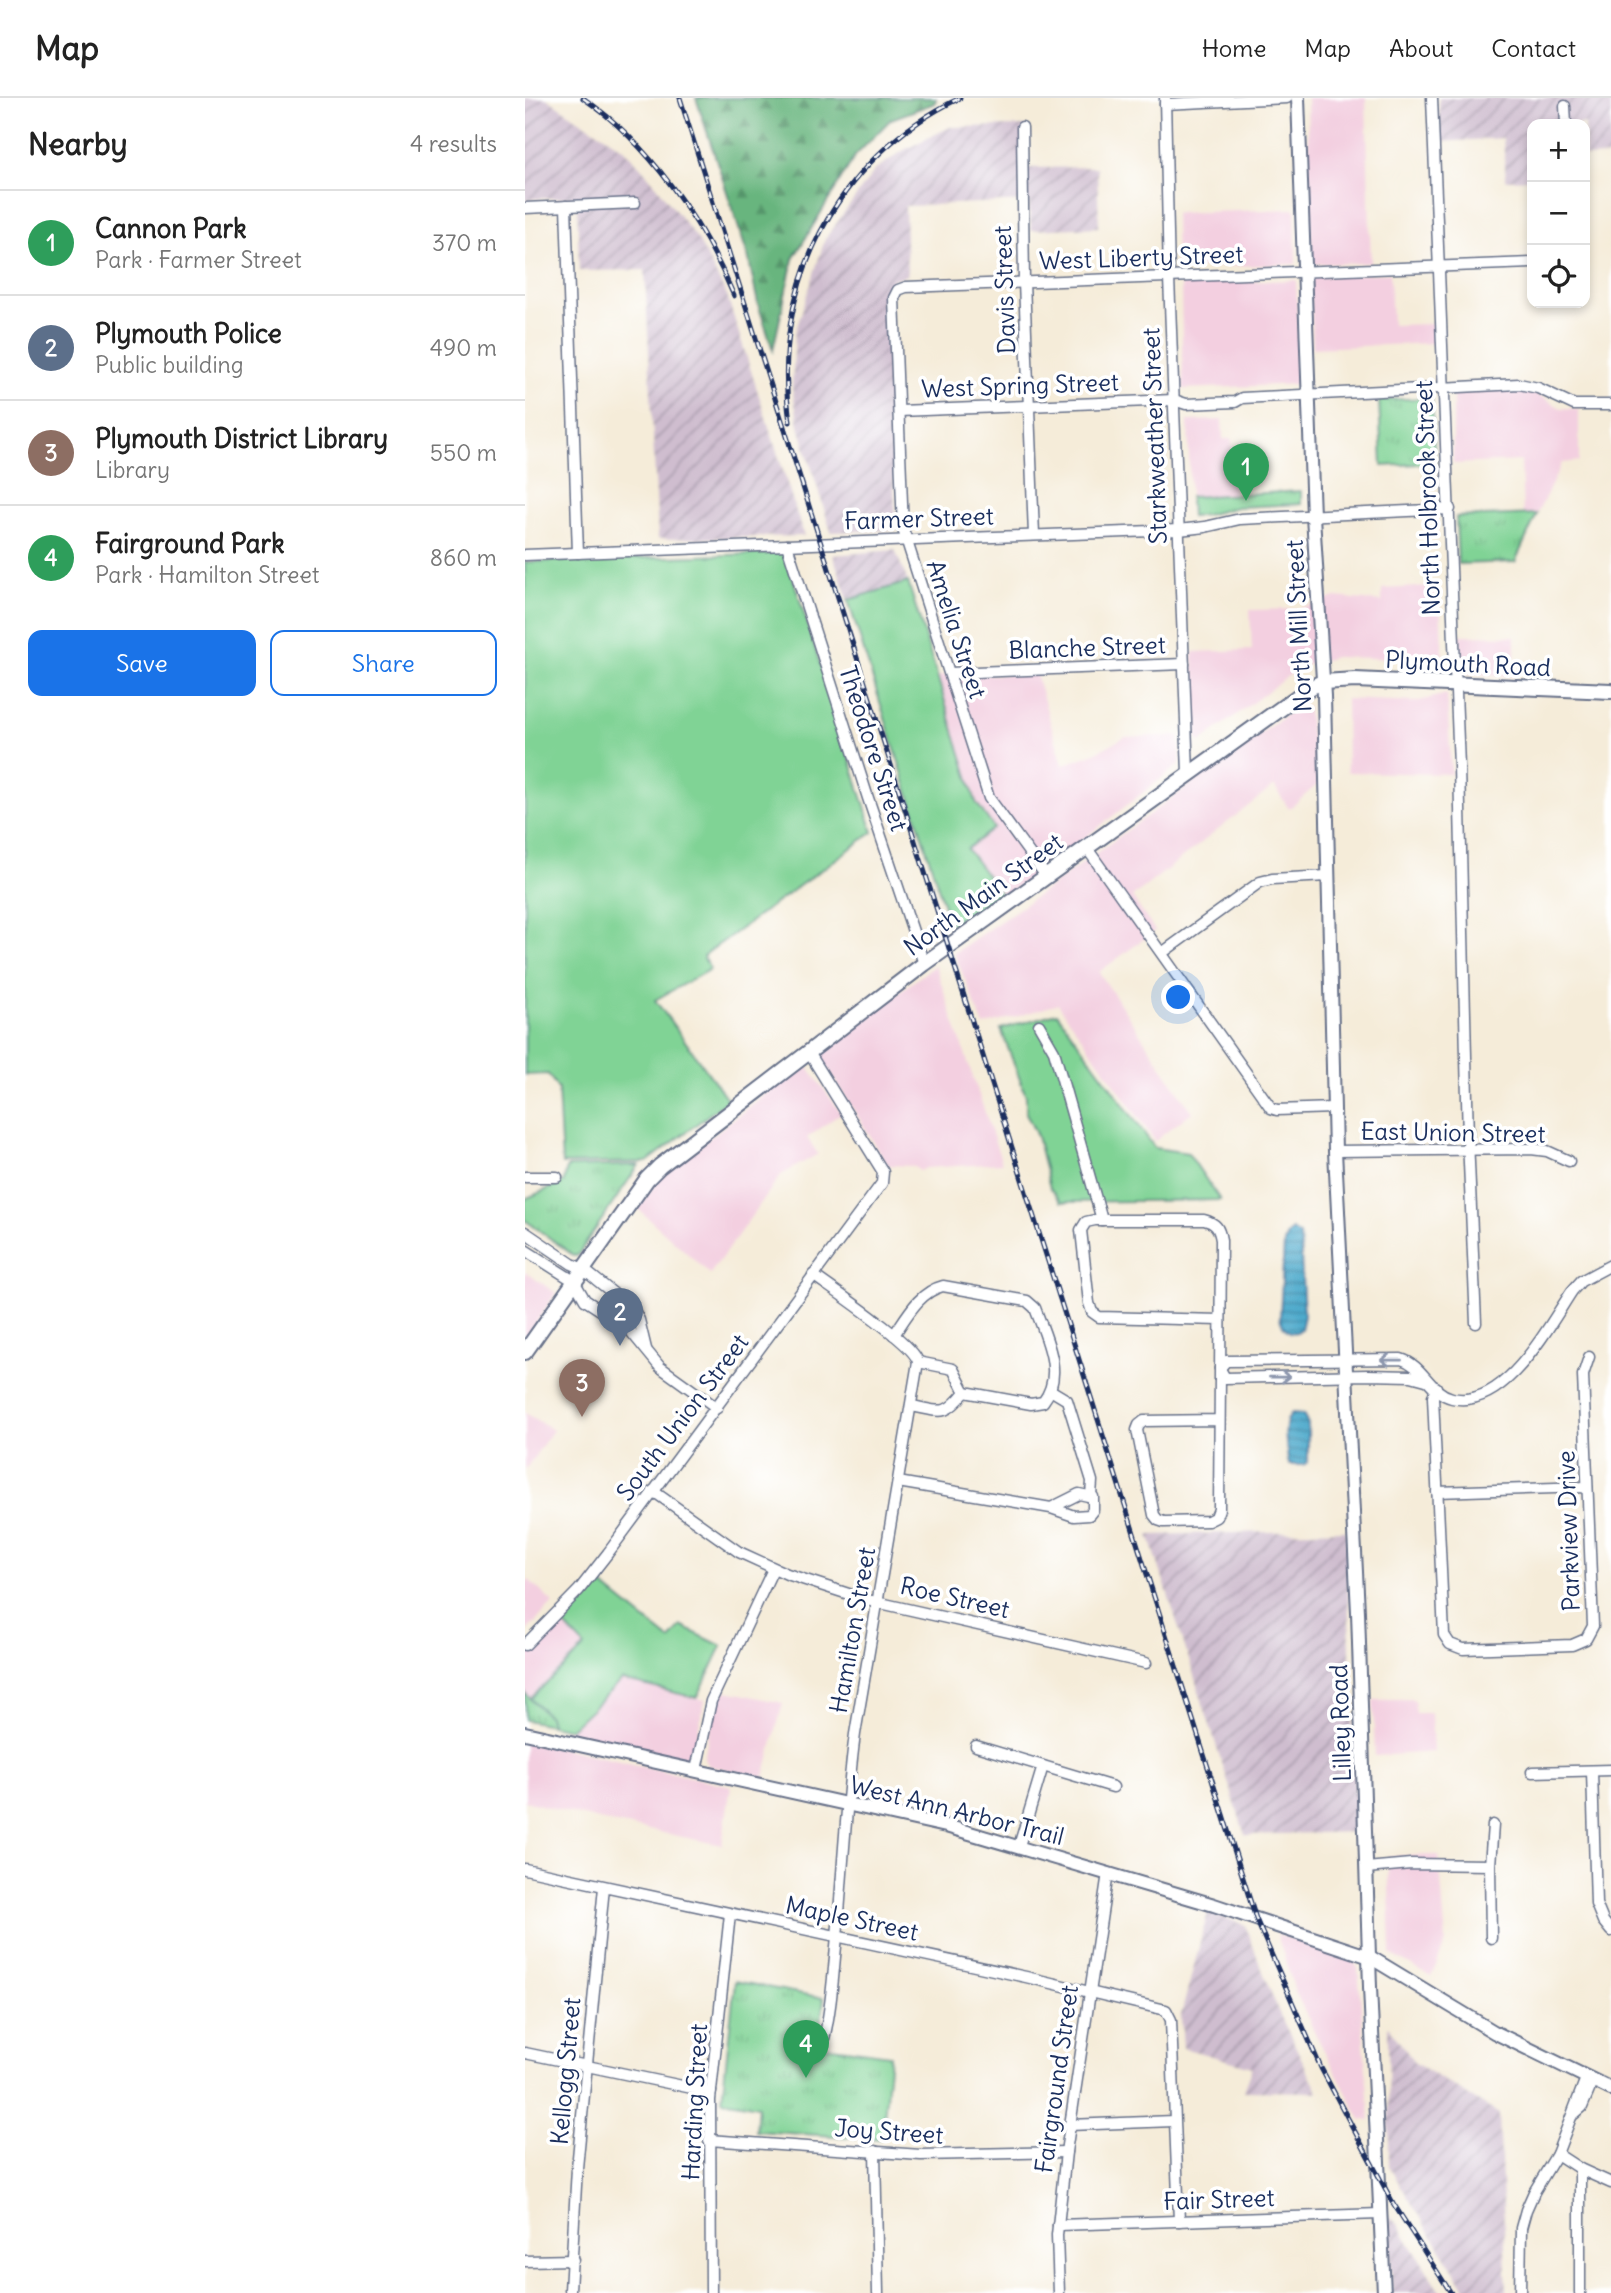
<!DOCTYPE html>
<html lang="en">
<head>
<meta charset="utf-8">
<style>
  body { margin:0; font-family:Delius,sans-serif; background:#f2f2f2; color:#222 }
  .controls { position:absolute; right:21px; top:21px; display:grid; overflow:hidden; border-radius:14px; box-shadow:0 4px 10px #0003 }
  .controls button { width:63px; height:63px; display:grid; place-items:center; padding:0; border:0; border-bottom:2px solid #e0e0e0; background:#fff; color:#222; font:35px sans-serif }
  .you { position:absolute; left:654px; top:900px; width:24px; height:24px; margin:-18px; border:5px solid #fff; border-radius:50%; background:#1a73e8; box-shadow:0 0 0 10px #1a73e833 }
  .badge { display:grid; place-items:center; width:46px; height:46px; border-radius:50%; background:#1a73e8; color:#fff; font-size:23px; font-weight:700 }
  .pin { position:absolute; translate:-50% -58px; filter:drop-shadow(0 2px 4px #0008) }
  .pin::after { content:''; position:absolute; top:37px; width:24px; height:21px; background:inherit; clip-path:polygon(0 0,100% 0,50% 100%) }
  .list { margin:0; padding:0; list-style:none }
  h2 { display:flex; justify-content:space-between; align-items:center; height:91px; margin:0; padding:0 28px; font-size:30px }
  h2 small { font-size:23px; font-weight:400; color:#767676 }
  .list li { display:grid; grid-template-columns:46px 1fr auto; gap:21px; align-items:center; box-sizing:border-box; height:105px; padding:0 28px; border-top:2px solid #e0e0e0 }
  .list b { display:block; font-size:26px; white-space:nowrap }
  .list p { margin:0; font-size:23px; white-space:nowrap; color:#767676 }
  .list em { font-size:23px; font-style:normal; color:#767676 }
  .actions { display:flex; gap:14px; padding:21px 28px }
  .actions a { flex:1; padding:16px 0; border:2px solid #1a73e8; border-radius:14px; text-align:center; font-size:24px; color:#1a73e8 }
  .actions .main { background:#1a73e8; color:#fff }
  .icon { flex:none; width:38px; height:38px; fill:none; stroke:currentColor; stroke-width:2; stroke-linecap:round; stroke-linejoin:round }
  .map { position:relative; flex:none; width:1086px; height:2195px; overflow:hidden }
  header { display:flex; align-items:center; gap:42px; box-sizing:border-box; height:98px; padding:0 35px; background:#fff; border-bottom:2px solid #e0e0e0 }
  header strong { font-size:33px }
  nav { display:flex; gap:38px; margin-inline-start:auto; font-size:24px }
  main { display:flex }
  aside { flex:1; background:#fff }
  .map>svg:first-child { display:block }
  .built { fill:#f3cfe0 }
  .industrial { fill:url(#industrial-furrows) }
  .grass { fill:#80d395; stroke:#4e817a; stroke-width:2 }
  .forest { fill:url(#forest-firs); stroke:#42726e; stroke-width:2 }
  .park { fill:url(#park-tufts); stroke:#4e817a; stroke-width:2 }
  .water { fill:url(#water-rules); stroke:#346c95; stroke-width:2 }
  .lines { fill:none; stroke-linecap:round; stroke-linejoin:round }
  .minor-casing { stroke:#677189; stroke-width:13 }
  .tertiary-casing { stroke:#677189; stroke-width:16 }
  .secondary-casing { stroke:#677189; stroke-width:18 }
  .minor { stroke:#fff; stroke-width:10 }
  .tertiary { stroke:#fff; stroke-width:12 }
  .secondary { stroke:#fff; stroke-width:14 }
  .rail-casing { stroke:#1b2f5e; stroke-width:5 }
  .rail { stroke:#fff; stroke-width:2.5; stroke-dasharray:8; stroke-linecap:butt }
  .oneway { stroke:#8d97ae }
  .labels { text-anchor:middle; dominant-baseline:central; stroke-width:7; stroke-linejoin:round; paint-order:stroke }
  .street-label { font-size:24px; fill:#1b2f5e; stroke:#fff }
</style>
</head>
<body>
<header>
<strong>Map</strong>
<nav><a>Home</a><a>Map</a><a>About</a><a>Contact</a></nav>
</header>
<main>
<aside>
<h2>Nearby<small>4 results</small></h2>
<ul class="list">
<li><span class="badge" style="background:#2e9e5b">1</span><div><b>Cannon Park</b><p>Park · Farmer Street</p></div><em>370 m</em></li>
<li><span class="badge" style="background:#5c6f8a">2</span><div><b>Plymouth Police</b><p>Public building</p></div><em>490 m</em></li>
<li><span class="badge" style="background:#8d6e63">3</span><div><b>Plymouth District Library</b><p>Library</p></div><em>550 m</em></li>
<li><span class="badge" style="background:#2e9e5b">4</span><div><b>Fairground Park</b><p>Park · Hamilton Street</p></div><em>860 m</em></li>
</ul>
<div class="actions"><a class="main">Save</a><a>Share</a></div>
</aside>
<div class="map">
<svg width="1086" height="2195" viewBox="0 0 1086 2195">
  <defs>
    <pattern id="industrial-furrows" width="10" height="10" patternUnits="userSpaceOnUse" patternTransform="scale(1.75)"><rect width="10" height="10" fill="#cfbdcf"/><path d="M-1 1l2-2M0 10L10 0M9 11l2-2" fill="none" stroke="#a79aab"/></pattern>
    <pattern id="forest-firs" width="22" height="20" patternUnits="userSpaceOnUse" patternTransform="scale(1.75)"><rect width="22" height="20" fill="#68b57e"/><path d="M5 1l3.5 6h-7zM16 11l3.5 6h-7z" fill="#55946a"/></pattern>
    <pattern id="park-tufts" width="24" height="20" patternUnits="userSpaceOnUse" patternTransform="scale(1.75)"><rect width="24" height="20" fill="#80d395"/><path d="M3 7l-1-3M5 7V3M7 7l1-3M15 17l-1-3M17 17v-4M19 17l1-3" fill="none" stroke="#6eb583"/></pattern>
    <pattern id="water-rules" width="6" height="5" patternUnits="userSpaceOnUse" patternTransform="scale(1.75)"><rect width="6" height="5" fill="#4eaacc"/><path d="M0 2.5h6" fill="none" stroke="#408ba9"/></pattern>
  </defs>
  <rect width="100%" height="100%" fill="#fff"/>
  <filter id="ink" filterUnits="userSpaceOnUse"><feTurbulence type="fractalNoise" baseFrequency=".0143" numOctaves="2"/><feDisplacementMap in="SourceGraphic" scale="14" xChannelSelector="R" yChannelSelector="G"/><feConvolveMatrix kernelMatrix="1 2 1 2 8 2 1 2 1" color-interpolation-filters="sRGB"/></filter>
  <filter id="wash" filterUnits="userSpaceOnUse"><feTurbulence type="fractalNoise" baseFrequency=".00686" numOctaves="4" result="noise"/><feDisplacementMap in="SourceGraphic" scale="28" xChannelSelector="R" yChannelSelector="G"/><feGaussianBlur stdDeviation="1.57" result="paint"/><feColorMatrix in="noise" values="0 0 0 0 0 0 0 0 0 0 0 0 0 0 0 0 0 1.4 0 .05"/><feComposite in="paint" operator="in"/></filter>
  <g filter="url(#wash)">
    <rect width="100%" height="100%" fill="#f5ecd9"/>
    <g class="built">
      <polygon points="782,0 841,0 846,165 787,166"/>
      <polygon points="770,111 771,166 651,170 650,115"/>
      <polygon points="865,175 867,227 908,226 909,245 788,250 785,179"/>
      <polygon points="771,182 775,286 658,291 656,186"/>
      <polygon points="984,290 1004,292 1036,310 1054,311 1054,363 1037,365 1012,416 998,416 996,363 928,366 928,293"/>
      <polygon points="697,322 698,341 707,341 709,396 665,399 663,323"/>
      <polygon points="914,488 918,562 810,559 775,569 675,644 671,639 668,554 727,552 725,512 772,511 811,499 857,504 857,491"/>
      <polygon points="935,537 990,538 990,578 938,575"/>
      <polygon points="511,576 538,667 568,656 600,639 654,638 655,666 525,767 480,798 442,751 469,730 451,704 412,578"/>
      <polygon points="922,596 926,676 822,674 821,601 890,604"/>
      <polygon points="782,608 793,686 764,711 749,688 607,799 630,833 574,874 667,1014 630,1043 533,906 459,928 429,855 515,796 772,609"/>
      <polygon points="410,867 477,1065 401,1070 395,1073 388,1068 363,1067 294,956"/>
      <polygon points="280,965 316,1015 282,1040 293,1056 256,1077 185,1176 112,1110 136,1078"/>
      <polygon points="0,1174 31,1195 0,1240"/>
      <polygon points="0,1315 28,1332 0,1372"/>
      <polygon points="4,1482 28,1505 0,1535 0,1485"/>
      <polygon points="35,1522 60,1549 6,1600 0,1595 0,1557"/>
      <polygon points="97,1582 180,1602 166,1663 40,1635"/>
      <polygon points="197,1592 258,1605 239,1679 184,1668 179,1660 190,1607"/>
      <polygon points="889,1601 891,1615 906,1615 908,1654 850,1658 848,1602"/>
      <polygon points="0,1642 206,1688 197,1747 74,1722 0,1703"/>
      <polygon points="914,1757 921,1844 906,1879 866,1856 863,1758"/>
      <polygon points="752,1836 825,1859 833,1870 845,2022 836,2022 791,1937 770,1893"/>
    </g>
    <g class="industrial">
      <polygon points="0,0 21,0 99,51 127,82 173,142 202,198 279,438 133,441 120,172 54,173 52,99 0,101"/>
      <polygon points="914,0 1086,0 1086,58 1060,59 1060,26 1007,26 1007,81 981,82 978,40 915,44"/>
      <polygon points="501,28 502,70 572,69 574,129 506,132 504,103 380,108 382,177 368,181 361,193 371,432 306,434 275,332 267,290 270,235 300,141 350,72 379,52 425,29"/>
      <polygon points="370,452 383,484 323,502 308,457"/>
      <polygon points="821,1432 831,1734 720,1737 624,1437"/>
      <polygon points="683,1814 720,1827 754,1915 793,1994 718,1993 727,1969 658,1950 656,1917"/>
      <polygon points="863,1928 890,1965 974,2016 982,2195 943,2195 864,2069"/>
      <polygon points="864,2119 873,2126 916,2195 867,2195"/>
    </g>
    <g class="grass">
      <polygon points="260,455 348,734 178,858 185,871 130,902 203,1002 122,1064 37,1066 33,991 23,976 0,977 0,464"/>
      <polygon points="383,484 451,704 469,730 442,751 476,796 425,827 323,502"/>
      <polygon points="532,915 630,1050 663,1055 695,1102 536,1104 525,1090 512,1038 501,1015 501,998 476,931"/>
      <polygon points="76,1486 145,1542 156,1528 197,1548 172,1600 97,1582 45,1631 26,1627 24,1619 6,1600 60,1549 38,1526"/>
    </g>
    <polygon class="forest" points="171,0 411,0 410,5 366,21 330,58 268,161 248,252 233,206 223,158"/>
    <g class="park">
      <polygon points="907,300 910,365 857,368 854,302"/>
      <polygon points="776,393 776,406 712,409 681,417 666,419 665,399"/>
      <polygon points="1012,416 990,464 933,466 931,419"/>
      <polygon points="114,1067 52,1158 48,1157 0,1122 0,1101 39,1084 42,1069"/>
      <polygon points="0,1595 24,1619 26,1627 0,1622"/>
      <polygon points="210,1883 299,1900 293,1947 365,1957 357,2041 231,2033 233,2008 197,2002"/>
    </g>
    <g class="water">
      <path d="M767,1132L775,1137L779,1218L776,1231C766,1240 758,1230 755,1220L759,1146L762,1136Z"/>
      <path d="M767,1315L778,1316L783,1326V1364L778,1367H765L763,1363C762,1349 756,1325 767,1315Z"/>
    </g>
  </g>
  <g filter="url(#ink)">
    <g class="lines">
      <defs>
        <g id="minor">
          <polyline points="640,0 644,180 663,675"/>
          <polyline points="907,0 934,668 943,1042 951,1225"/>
          <polyline points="640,6 762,0"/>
          <polyline points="1040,8 1041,26"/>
          <polyline points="497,29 499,184 509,437"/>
          <polyline points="41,108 53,455"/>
          <polyline points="0,110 110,105"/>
          <polyline points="374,313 649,302 661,306 710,304 717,300 994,286 1013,290 1049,307 1086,307"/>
          <polyline points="262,447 343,700 399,866"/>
          <polyline points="0,457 654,432 680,429 715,421 925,411"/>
          <polyline points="425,575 659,566"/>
          <polyline points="561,749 746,1010 752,1012 808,1010"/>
          <polyline points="521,778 464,700 378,431 369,200 373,192 381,189 1007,165"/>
          <polyline points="637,855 735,784 747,781 803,778"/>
          <polyline points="514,927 529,953 577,1122"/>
          <polyline points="810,1053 1006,1051 1022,1053 1044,1063"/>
          <polyline points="0,1079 32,1079"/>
          <polyline points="0,1134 47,1166 58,1171 109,1212 114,1222 121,1251"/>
          <polyline points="0,1152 49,1183 60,1202 103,1230 135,1269 192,1310"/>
          <path d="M288,1177C307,1191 390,1246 393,1264L330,1636C321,1703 318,1771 312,1839C308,1874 307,1910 298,1945"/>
          <path d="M369,1237C382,1218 394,1194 418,1188L502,1203L510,1210C521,1240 540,1276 518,1304L506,1306L440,1294"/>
          <path d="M695,1270L701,1263L876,1261C898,1267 905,1295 927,1300C980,1312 1023,1229 1047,1193L1056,1183L1086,1167"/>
          <polyline points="695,1271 700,1280 843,1277 886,1278 901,1282"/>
          <polyline points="911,1289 908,1299 919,1537 925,1546 938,1551 1047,1547 1061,1541 1068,1528 1058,1277 1064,1259"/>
          <polyline points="527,1293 542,1302 567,1383 566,1398"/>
          <path d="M386,1308C416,1313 419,1320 440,1294L428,1271L393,1264"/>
          <path d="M694,1322L619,1323L614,1327L612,1332L629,1417L633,1422L639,1424L683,1423L691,1419L694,1411L696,1142C694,1130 691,1125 679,1122H570L561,1124L556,1132L564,1205L567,1214L574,1219L695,1222"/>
          <polyline points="373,1384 526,1410 549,1418 564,1417 568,1412 568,1399 554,1396 526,1410"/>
          <polyline points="128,1393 214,1454 262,1476 342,1502 621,1565"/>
          <polyline points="912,1394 1062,1389"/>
          <polyline points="0,1547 54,1492 83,1455 357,1085 358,1074 283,953"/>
          <polyline points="451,1648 588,1689"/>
          <polyline points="171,1672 186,1603 248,1471"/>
          <polyline points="1067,1673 1071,1806 1078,1823 1086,1833"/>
          <polyline points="1007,1674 1086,1672"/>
          <polyline points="494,1748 518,1668"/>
          <polyline points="841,1770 886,1766 965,1767"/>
          <polyline points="0,1771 501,1879 641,1912 646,1922 654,2123"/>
          <polyline points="966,1840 965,1767 968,1727"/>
          <polyline points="0,1955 186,1994"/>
          <polyline points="1049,2016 1057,2009 1068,1983"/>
          <polyline points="544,2027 649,2023"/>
          <polyline points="184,2042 396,2057 541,2054"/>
          <polyline points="350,2053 353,2195"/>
          <polyline points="1032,2056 1055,2071 1086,2085"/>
          <polyline points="533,2127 855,2116"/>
          <polyline points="0,2163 48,2162"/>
          <polyline points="45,2192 52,2070 79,1789"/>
          <polyline points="186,2195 185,2002 205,1816"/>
          <polyline points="534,2195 532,2137 541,2054 583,1775"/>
          <polyline points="995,2195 996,2130 1001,2112 1009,2094 1032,2056 1061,1980"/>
          <polyline points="1055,2195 1055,2071"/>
        </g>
        <g id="tertiary">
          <polyline points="773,0 788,418 799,598 810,1053 833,1514 845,1889 859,2195"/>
          <polyline points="0,1635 421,1728 689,1807 845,1859 969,1934 1086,1991"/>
        </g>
        <polyline id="secondary" points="0,1254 122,1081 135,1068 399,866 786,589 798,584 830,582 1086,593"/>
      </defs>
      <use href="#minor" class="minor-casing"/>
      <use href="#tertiary" class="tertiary-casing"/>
      <use href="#secondary" class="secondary-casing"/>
      <use href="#minor" class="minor"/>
      <use href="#tertiary" class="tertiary"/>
      <use href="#secondary" class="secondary"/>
      <defs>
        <g id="rail">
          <path d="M58,0C124,45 178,124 209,198"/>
          <polyline points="155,0 731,1821 796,1970 868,2105 926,2195"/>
          <path d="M265,324C245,189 310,60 435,0"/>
        </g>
      </defs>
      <use href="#rail" class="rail-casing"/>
      <use href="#rail" class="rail"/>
    </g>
    <defs><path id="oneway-shaft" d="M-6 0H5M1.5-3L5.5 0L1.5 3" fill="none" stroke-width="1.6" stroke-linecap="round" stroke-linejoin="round" transform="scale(1.75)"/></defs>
    <g class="oneway">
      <use href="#oneway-shaft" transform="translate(866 1262) rotate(-179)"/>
      <use href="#oneway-shaft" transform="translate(755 1279) rotate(-1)"/>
    </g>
  </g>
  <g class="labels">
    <g class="street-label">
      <text transform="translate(616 159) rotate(-2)">West Liberty Street</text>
      <text transform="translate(479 192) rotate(-92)">Davis Street</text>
      <text transform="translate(495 287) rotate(-2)">West Spring Street</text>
      <text transform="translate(629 338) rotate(-92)">Starkweather Street</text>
      <text transform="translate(902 400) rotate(-92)">North Holbrook Street</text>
      <text transform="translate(394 420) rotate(-2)">Farmer Street</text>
      <text transform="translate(773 528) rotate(-93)">North Mill Street</text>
      <text transform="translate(432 531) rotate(72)">Amelia Street</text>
      <text transform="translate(562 549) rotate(-2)">Blanche Street</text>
      <text transform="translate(943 565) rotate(3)">Plymouth Road</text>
      <text transform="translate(349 650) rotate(72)">Theodore Street</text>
      <text transform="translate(458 796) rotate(-36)">North Main Street</text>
      <text transform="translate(928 1034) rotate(1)">East Union Street</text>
      <text transform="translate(157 1319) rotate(-53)">South Union Street</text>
      <text transform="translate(1043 1433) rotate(-92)">Parkview Drive</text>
      <text transform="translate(430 1499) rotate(13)">Roe Street</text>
      <text transform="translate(327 1532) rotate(-80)">Hamilton Street</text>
      <text transform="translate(815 1625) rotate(-92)">Lilley Road</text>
      <text transform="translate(432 1712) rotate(14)">West Ann Arbor Trail</text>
      <text transform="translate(327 1820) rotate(12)">Maple Street</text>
      <text transform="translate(40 1973) rotate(-85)">Kellogg Street</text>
      <text transform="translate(531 1981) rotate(-82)">Fairground Street</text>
      <text transform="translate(169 2004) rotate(-87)">Harding Street</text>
      <text transform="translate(364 2033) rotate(4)">Joy Street</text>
      <text transform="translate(694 2101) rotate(-2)">Fair Street</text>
    </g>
  </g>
</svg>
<div class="controls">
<button>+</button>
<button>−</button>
<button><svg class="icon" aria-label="locate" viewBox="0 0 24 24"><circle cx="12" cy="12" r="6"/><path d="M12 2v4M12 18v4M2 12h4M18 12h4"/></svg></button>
</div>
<div class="you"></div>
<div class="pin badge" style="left:721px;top:403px;background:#2e9e5b">1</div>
<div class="pin badge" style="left:95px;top:1248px;background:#5c6f8a">2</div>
<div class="pin badge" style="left:57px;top:1319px;background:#8d6e63">3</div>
<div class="pin badge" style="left:281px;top:1980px;background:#2e9e5b">4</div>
</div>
</main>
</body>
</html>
